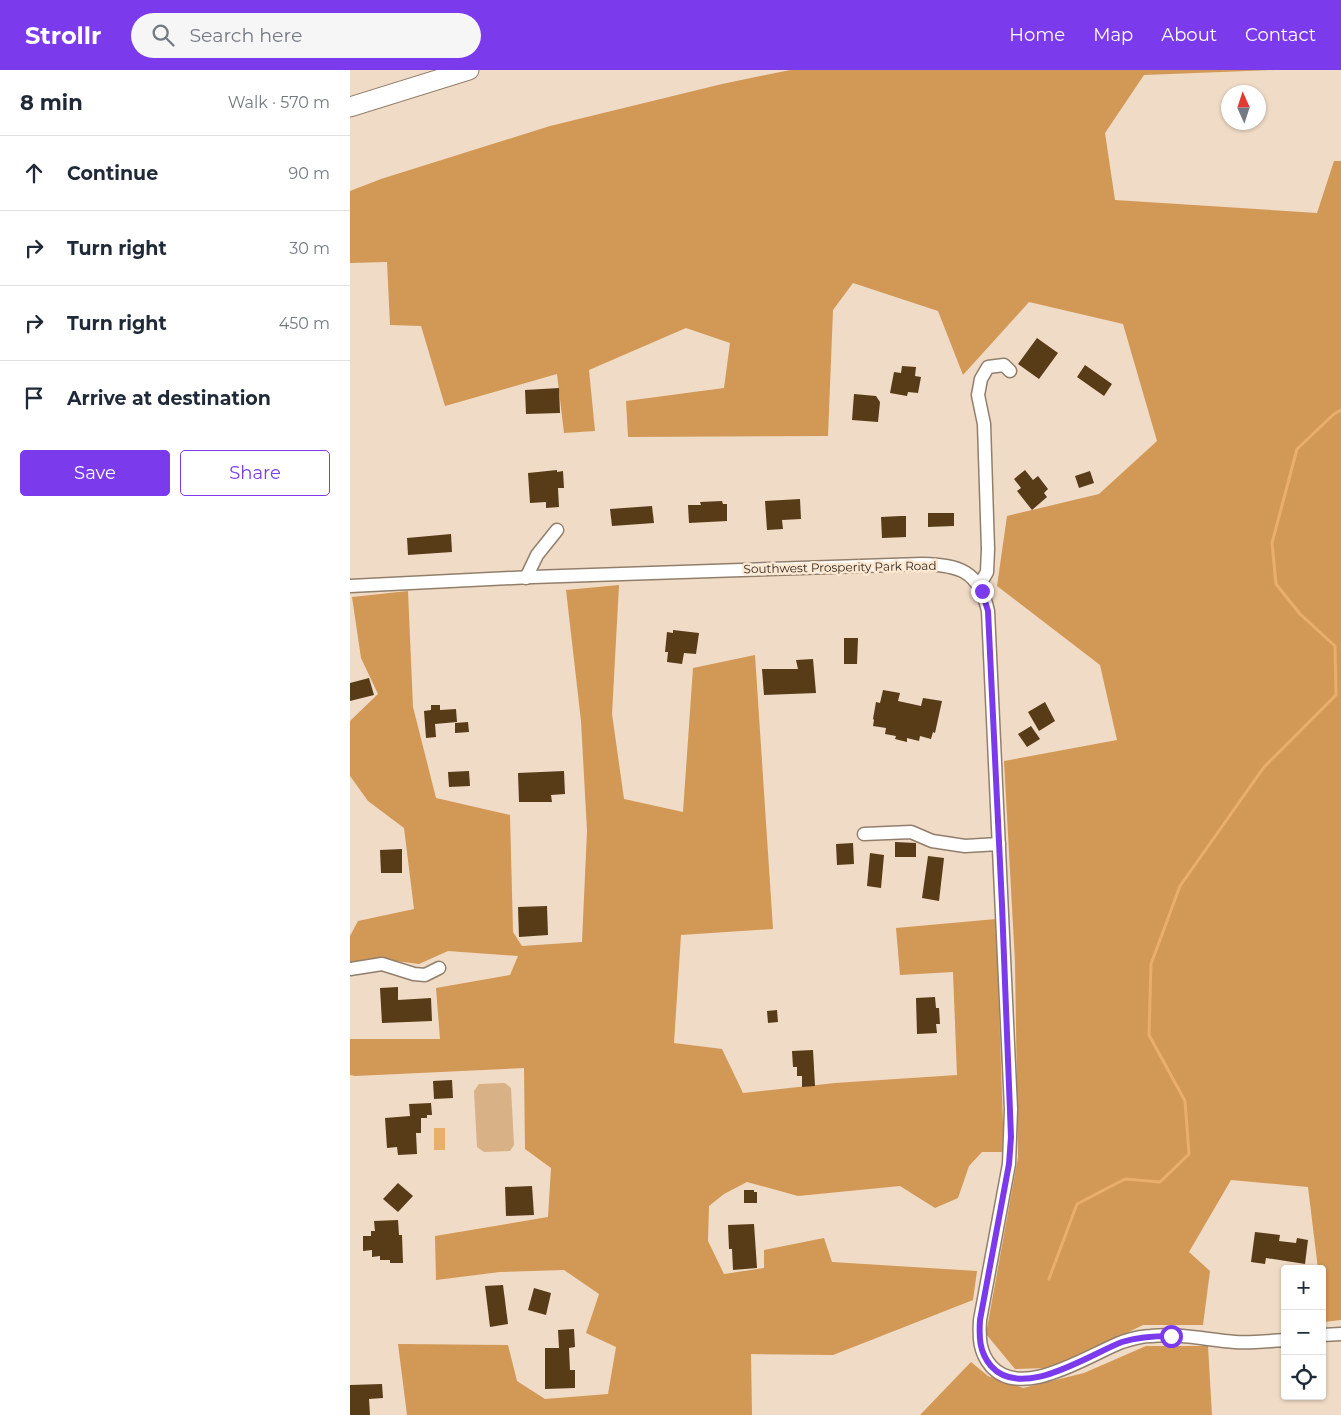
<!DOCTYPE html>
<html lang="en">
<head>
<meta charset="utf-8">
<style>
  body { margin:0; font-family:Montserrat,sans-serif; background:#f6f6f7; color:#1f2937 }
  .controls { position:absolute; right:15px; bottom:15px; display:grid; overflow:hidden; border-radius:5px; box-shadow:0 1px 4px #0004 }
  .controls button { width:45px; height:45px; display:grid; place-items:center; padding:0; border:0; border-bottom:1px solid #e0e1e3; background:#fff; color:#1f2937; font:25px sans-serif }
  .compass { position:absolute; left:871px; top:15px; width:45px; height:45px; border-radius:50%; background:#fff; box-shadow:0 1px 4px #0004; rotate:357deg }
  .stop { position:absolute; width:15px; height:15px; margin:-11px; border:4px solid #7c3aed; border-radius:50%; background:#fff }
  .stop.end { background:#7c3aed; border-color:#fff; box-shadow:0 1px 5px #0008 }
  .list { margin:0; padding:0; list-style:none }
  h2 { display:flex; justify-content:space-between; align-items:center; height:65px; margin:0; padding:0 20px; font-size:21px }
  h2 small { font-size:16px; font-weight:400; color:#747a83 }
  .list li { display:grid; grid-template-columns:32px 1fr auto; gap:15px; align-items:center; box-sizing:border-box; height:75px; padding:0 20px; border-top:1px solid #e0e1e3 }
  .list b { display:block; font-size:19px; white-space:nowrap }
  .list em { font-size:16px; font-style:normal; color:#747a83 }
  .actions { display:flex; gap:10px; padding:15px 20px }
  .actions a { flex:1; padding:11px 0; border:1px solid #7c3aed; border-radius:5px; text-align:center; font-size:18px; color:#7c3aed }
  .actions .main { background:#7c3aed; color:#fff }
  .icon { flex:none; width:28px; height:28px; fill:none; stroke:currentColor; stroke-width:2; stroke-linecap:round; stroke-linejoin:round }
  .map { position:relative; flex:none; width:991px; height:1345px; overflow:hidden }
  header { display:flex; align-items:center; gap:30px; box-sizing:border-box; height:70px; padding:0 25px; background:#7c3aed; color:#fff }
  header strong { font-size:24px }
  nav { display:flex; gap:28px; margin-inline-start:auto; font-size:18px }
  .search { width:350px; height:45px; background:#f6f6f7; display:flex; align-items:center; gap:12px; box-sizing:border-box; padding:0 18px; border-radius:28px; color:#747a83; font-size:19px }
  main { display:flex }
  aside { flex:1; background:#fff }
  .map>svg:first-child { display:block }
  .green { fill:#d8b186 }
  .forest { fill:#d29855 }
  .water { fill:#e9ae6b }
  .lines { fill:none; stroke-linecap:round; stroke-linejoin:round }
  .stream { stroke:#e9ae6b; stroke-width:3 }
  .building { fill:#583b17 }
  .minor-casing { stroke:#927f6b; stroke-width:15 }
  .highway-casing { stroke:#927f6b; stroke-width:21 }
  .minor { stroke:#fff; stroke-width:12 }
  .highway { stroke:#fff; stroke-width:19 }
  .route { stroke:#7c3aed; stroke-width:6 }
  .labels { text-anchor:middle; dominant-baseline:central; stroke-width:5; stroke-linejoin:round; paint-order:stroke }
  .street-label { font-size:12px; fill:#2f2820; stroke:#fde8d2 }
</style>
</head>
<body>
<header>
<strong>Strollr</strong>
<div class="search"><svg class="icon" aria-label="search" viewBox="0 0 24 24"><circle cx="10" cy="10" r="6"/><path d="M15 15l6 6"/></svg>Search here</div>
<nav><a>Home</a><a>Map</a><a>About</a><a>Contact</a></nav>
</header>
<main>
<aside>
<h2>8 min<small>Walk · 570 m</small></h2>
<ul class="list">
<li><svg class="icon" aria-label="ahead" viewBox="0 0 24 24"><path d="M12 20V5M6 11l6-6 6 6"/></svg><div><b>Continue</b></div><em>90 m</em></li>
<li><svg class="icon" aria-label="right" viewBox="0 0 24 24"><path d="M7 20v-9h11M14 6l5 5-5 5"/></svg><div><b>Turn right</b></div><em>30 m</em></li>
<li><svg class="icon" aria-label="right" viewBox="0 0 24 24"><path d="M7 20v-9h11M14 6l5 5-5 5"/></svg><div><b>Turn right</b></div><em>450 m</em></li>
<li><svg class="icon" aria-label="arrive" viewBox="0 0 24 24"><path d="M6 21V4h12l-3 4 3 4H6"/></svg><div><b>Arrive at destination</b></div></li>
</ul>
<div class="actions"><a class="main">Save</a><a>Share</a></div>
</aside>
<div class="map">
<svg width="991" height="1345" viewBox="0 0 991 1345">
  <rect width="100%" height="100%" fill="#f0dbc6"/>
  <polygon class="green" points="155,1013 161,1018 164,1075 160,1081 134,1082 127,1077 124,1021 129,1014"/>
  <g class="forest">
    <polygon points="440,0 925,0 794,5 755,63 765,130 967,143 984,91 991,91 991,1250 974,1252 972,1234 972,1199 968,1199 958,1117 881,1110 839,1182 860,1201 853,1255 793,1255 744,1279 697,1298 665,1299 636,1264 668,1087 665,892 654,691 767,670 750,595 647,516 657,446 749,424 807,371 773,254 679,232 613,305 588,241 503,213 483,240 478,366 278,367 276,331 374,318 380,273 336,258 239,300 245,361 214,363 207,304 95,336 71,256 40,255 37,192 0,193 0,121 31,109 200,56 372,14"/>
    <polygon points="269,515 262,644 274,729 333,742 343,598 405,585 423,859 331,865 324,973 372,979 393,1023 485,1013 607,1005 603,902 550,905 546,858 646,849 654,1082 632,1082 619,1096 608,1128 585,1138 550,1116 448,1126 397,1112 374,1124 359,1136 358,1171 374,1204 414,1198 414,1180 474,1168 482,1192 627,1201 623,1230 483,1285 401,1284 402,1345 57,1345 48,1274 158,1275 167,1311 195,1329 258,1324 266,1277 236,1263 249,1224 214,1200 150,1202 86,1210 85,1166 198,1147 201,1098 175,1079 174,998 5,1006 0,1005 0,969 90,969 86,918 160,905 168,886 98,881 69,894 30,889 0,893 0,866 8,851 64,839 54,758 18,731 0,706 0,651 28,624 11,588 2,527 58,521 63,637 86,728 160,745 163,862 172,876 232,872 237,761 231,651 216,520"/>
    <polygon points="796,1276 858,1276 862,1345 570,1345 621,1292 638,1306 673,1318 734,1303"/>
  </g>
  <rect class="water" x="84" y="1058" width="11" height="22"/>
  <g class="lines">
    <polyline class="stream" points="699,1209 727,1134 775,1109 810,1112 839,1084 835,1031 799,965 801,894 830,816 914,697 986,625 985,576 950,544 926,514 922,473 947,379 984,344 991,340"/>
  </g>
  <g class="building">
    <polygon points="687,268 708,283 689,309 668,294"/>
    <polygon points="735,295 762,314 754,326 727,307"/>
    <polygon points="552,296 566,297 565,306 571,307 568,323 558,322 557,326 540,323 544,302 551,303"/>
    <polygon points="209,318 210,343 176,344 175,320"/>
    <polygon points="504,324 526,326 530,332 528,352 502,350"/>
    <polygon points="207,400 207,402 213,401 214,418 208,418 209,437 196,438 196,432 180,433 178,403"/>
    <polygon points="675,400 683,410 688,406 698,419 694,423 697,427 682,440 667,421 671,418 664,409"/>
    <polygon points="740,401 744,413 729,418 725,406"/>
    <polygon points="450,429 451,449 432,450 433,459 417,460 415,431"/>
    <polygon points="372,431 373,434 377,434 377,451 339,453 338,435 351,435 350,432"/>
    <polygon points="302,436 304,453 262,456 260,439"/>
    <polygon points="578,443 604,443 604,456 578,457"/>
    <polygon points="551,446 556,446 556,467 532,468 531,447"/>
    <polygon points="101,464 102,482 58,485 57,468"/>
    <polygon points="323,560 349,563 346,584 334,583 332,594 317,592 318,582 315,582 317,562 323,563"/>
    <polygon points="494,568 508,568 507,594 494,594"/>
    <polygon points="463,589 466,623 414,625 412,599 448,599 446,590"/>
    <polygon points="19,608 24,625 0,631 0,613"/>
    <polygon points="533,620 550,623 548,631 571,636 573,628 592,631 585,663 583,662 581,669 570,666 569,671 557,668 557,672 545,669 546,666 535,664 536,658 523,656 524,650 523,649 526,632 530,633"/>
    <polygon points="695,632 705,651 689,661 678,642"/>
    <polygon points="81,635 90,635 90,640 106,639 107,652 85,654 86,667 76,668 74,641 81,640"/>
    <polygon points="118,652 119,662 105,663 105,653"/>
    <polygon points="681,656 690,669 677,677 668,664"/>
    <polygon points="119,701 120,716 99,717 98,702"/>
    <polygon points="214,701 215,724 201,725 202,732 169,732 168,703"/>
    <polygon points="545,772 566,773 566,787 545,787"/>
    <polygon points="503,773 504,794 487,795 486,774"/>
    <polygon points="52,779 52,803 31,803 30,780"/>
    <polygon points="520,783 534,785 531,818 517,816"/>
    <polygon points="578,786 594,788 589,831 572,828"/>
    <polygon points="197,836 198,865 169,867 168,837"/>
    <polygon points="48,917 48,930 81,928 82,951 32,953 30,918"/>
    <polygon points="585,927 586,938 589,938 590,954 586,954 587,963 567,964 566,928"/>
    <polygon points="427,940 428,952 418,953 417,941"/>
    <polygon points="463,980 465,1016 452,1017 452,1006 447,1006 447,997 443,997 442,981"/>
    <polygon points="102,1010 103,1028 84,1029 83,1011"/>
    <polygon points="81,1033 82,1045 77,1045 77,1048 71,1048 71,1063 66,1063 67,1084 48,1085 47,1077 37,1078 35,1048 60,1046 59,1034"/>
    <polygon points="48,1113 63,1126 48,1142 33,1129"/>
    <polygon points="182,1116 184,1145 156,1146 155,1117"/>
    <polygon points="394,1120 404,1120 404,1122 407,1122 407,1133 394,1133"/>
    <polygon points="48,1150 49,1165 52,1165 53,1193 40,1193 40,1190 30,1190 30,1186 22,1187 22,1180 13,1181 13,1166 21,1166 21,1161 25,1161 24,1151"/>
    <polygon points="404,1154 407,1198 383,1200 382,1179 379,1179 378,1155"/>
    <polygon points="905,1162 930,1165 929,1171 946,1173 947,1168 958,1170 955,1194 916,1188 915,1194 901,1192"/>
    <polygon points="153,1215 158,1254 140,1257 135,1216"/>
    <polygon points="184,1218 201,1223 196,1245 178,1240"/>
    <polygon points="224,1259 225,1277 219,1278 220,1300 225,1300 225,1318 195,1319 195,1278 209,1278 208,1260"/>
    <polygon points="32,1314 33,1328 19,1329 20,1345 0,1345 0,1315"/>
  </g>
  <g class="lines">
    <defs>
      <g id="minor">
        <polyline points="176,508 187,485 207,460"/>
        <path d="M0,516L182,507L572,494C610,495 629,501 638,541L661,1039L659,1094L630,1250C629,1267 629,1282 641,1296C672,1331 738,1285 772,1272C781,1269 792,1266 801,1266C829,1263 858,1270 885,1272C901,1273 919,1271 935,1270"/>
        <polyline points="629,516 637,502 638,479 634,354 628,325 631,309 638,297 654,295 660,301"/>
        <polyline points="514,764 561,762 582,771 615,776 649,774"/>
        <polyline points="0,899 32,894 64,904 75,905 89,898"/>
        <polyline points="972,1265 991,1264"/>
      </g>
      <polyline id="highway" points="0,37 119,0"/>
    </defs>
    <use href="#minor" class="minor-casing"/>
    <use href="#highway" class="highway-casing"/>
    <use href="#minor" class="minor"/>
    <use href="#highway" class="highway"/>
  </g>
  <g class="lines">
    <path class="route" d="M632,521L638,541L652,835L661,1067L659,1094L630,1250C629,1267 629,1282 641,1296C672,1331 738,1285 772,1272C788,1267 804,1266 821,1266"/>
  </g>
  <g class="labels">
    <g class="street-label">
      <text transform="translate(490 497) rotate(-1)">Southwest Prosperity Park Road</text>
    </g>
  </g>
</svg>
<div class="controls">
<button>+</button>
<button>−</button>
<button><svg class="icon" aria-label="locate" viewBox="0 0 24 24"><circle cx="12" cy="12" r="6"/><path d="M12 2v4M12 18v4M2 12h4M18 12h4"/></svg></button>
</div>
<svg class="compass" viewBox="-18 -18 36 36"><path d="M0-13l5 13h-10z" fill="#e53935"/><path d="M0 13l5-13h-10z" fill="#747a83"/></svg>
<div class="stop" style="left:821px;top:1266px"></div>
<div class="stop end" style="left:632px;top:521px"></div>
</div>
</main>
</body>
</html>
